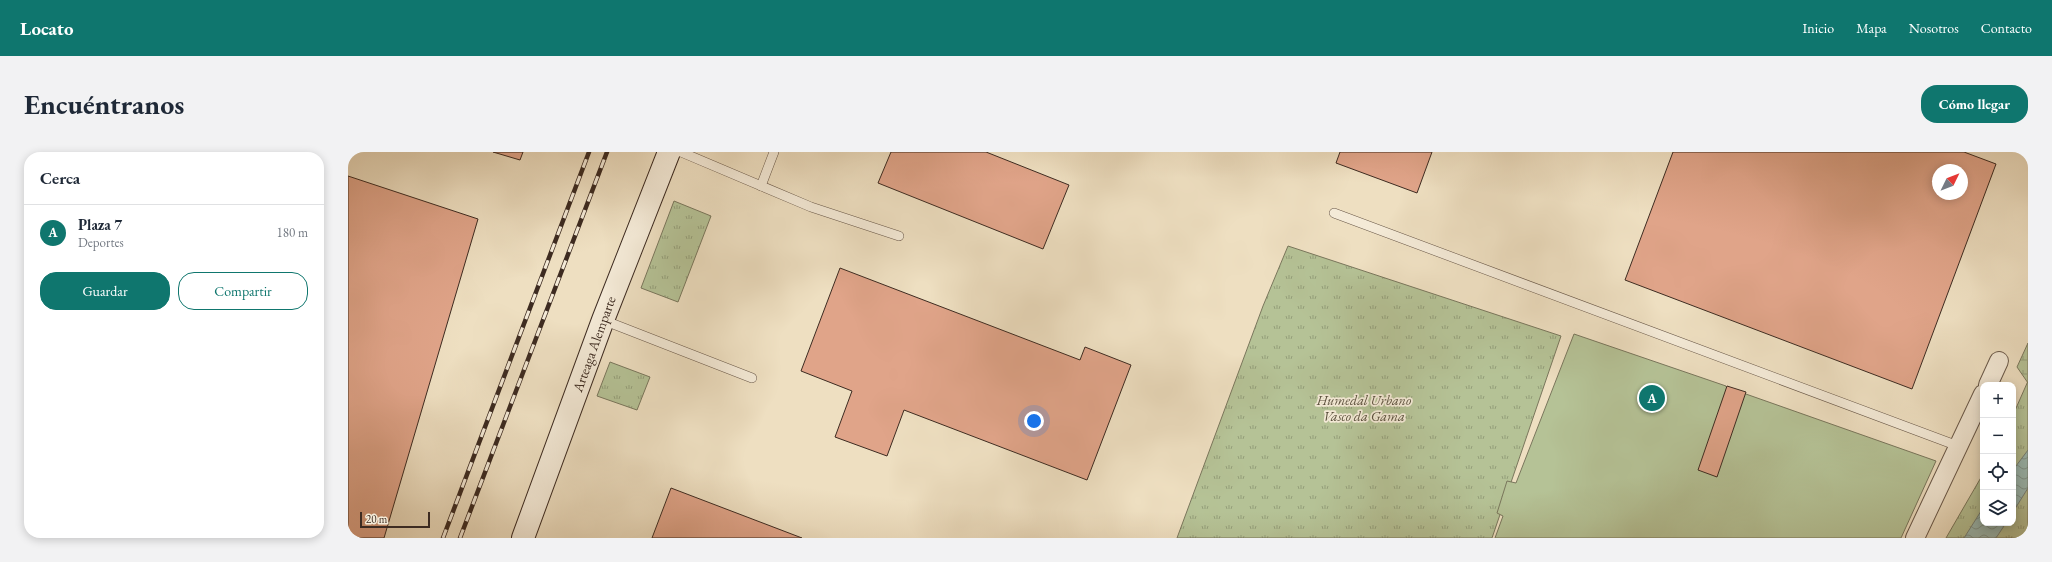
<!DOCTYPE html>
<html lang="es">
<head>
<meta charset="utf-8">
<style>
  body { margin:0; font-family:"EB Garamond",serif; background:#f2f2f3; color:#1f2937 }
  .controls { position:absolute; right:12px; bottom:12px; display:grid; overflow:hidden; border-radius:8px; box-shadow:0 2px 10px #0003 }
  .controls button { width:36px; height:36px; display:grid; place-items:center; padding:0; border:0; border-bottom:1px solid #e0e1e3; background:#fff; color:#1f2937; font:20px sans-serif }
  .compass { position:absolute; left:1584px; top:12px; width:36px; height:36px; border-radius:50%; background:#fff; box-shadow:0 2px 10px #0003; rotate:47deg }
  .scale { position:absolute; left:12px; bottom:10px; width:70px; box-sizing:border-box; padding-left:4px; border:2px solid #3d2b21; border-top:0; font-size:11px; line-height:14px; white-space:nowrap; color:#3d2b21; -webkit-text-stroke:3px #f4ead7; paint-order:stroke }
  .you { position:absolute; left:686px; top:269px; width:14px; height:14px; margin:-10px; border:3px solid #fff; border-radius:50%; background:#1a73e8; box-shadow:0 0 0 6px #1a73e833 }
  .badge { display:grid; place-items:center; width:26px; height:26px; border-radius:50%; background:#0f766e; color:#fff; font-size:13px; font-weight:700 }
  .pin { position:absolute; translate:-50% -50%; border:2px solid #fff; box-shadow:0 1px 4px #0006 }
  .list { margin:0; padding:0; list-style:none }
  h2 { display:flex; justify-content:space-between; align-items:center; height:52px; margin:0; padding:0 16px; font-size:17px }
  h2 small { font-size:13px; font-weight:400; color:#747a83 }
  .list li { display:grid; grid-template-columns:26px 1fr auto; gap:12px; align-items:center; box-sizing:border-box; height:56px; padding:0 16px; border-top:1px solid #e0e1e3 }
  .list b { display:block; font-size:15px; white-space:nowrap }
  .list p { margin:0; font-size:13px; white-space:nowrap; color:#747a83 }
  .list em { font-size:13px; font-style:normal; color:#747a83 }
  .actions { display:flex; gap:8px; padding:12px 16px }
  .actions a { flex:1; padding:9px 0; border:1px solid #0f766e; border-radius:16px; text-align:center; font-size:14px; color:#0f766e }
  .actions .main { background:#0f766e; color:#fff }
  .icon { flex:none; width:22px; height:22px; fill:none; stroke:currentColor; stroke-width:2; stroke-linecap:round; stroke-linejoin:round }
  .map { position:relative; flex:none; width:1680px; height:386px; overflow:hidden; border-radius:16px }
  header { display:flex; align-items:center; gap:24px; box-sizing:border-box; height:56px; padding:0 20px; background:#0f766e; color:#fff }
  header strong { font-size:19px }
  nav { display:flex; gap:22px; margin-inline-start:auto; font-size:14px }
  .intro { display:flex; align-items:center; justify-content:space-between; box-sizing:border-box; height:96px; padding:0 24px }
  h1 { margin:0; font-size:28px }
  .button { padding:10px 18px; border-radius:16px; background:#0f766e; color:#fff; font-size:14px; font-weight:700 }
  main { display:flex; gap:24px; padding:0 24px }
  aside { flex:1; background:#fff; border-radius:16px; box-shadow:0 2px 10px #0003 }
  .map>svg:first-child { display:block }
  .grass { fill:url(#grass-tufts); stroke:#79765c }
  .wetland { fill:url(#wetland-marsh); stroke:#79765c }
  .pitch { fill:#b5c296; stroke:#79765c }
  .water { fill:url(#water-waves); stroke:#75827b }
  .building { fill:#e0a489; stroke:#3d2b21; fill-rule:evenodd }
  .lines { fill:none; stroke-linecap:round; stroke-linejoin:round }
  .service-casing { stroke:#695849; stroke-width:10 }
  .minor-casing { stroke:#695849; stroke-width:20 }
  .secondary-casing { stroke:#3d2b21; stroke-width:24 }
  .service { stroke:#f4ead7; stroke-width:9 }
  .minor { stroke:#f4ead7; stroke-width:18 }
  .secondary { stroke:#f4ead7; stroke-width:22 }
  .rail-casing { stroke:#3d2b21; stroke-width:4.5 }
  .rail { stroke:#f4ead7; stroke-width:3; stroke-dasharray:9; stroke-linecap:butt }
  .labels { text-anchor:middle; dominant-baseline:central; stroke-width:3.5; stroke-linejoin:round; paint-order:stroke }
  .street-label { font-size:14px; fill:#3d2b21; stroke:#f4ead7 }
  .park-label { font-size:14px; font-style:italic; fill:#5b513e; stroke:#f4ead7 }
</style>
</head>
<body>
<header>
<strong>Locato</strong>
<nav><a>Inicio</a><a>Mapa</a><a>Nosotros</a><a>Contacto</a></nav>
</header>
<div class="intro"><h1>Encuéntranos</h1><a class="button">Cómo llegar</a></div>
<main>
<aside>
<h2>Cerca<small></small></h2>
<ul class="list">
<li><span class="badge">A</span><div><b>Plaza 7</b><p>Deportes</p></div><em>180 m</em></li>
</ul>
<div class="actions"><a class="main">Guardar</a><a>Compartir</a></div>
</aside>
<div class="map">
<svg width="1680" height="386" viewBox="0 0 1680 386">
  <defs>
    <pattern id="grass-tufts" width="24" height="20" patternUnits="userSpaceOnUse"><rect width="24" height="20" fill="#b5c296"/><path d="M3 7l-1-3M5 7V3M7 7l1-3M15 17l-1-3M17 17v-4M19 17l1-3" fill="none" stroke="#949e7a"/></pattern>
    <pattern id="wetland-marsh" width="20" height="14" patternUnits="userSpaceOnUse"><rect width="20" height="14" fill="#b5c296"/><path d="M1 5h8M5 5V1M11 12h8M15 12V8" fill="none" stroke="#949e7a"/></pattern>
    <pattern id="water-waves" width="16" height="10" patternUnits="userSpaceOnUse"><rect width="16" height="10" fill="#9abcb7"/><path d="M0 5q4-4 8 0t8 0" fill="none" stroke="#7f9994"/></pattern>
  </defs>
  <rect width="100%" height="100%" fill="#eedfc1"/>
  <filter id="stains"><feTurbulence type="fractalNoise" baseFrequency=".005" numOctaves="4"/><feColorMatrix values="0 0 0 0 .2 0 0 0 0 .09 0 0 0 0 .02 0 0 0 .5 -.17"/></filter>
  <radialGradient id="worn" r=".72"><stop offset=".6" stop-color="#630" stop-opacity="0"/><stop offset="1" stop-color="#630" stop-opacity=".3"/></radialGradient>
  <g class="grass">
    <polygon points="326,49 363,64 330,150 293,136"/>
    <polygon points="940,94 1213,184 1144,386 829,386 915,154"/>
    <polygon points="262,210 302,225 289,258 249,244"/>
    <polygon points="1680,229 1680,386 1598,386 1635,322 1635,371 1665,371 1665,263"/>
  </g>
  <polygon class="wetland" points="1680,191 1680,231 1669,215"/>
  <polygon class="pitch" points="1226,182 1378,234 1378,235 1588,309 1553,386 1147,386 1155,364 1149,361 1159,329 1168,331"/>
  <g class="water">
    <polygon points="1680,298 1680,336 1665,360 1665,318"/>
    <polygon points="1635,356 1635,371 1658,371 1648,386 1616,386"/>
  </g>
  <g class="building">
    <polygon points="145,0 175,0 172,8"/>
    <polygon points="543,0 638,0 721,33 695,97 530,31"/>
    <polygon points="992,0 1084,0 1069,41 988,11"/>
    <path d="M1325,0H1616L1648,12L1564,237L1277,128ZM1590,18H1614V42H1590Z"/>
    <polygon points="0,24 130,67 36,386 0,386"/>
    <polygon points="492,116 732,208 737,195 783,213 739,328 556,258 539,304 487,285 504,239 453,219"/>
    <polygon points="1379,234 1398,240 1369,325 1350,318"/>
    <polygon points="323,336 454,386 304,386"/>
  </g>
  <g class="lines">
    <defs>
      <g id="service">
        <polyline points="333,0 463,55 551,84"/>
        <polyline points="413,34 426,0"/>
        <polyline points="986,61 1610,294"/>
        <polyline points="255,168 404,226"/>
      </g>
      <g id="minor">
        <polyline points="1640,233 1651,209"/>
        <polyline points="1567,386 1635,242"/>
      </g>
      <polyline id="secondary" points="175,386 255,168 321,0"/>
    </defs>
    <use href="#service" class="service-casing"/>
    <use href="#minor" class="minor-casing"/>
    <use href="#secondary" class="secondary-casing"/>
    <use href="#service" class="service"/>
    <use href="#minor" class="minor"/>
    <use href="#secondary" class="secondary"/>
    <defs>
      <g id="rail">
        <polyline points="95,386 241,0"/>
        <polyline points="112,386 259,0"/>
      </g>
    </defs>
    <use href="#rail" class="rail-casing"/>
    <use href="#rail" class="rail"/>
  </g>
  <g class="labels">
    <g class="street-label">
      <text transform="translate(246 192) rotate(-70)">Arteaga Alemparte</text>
    </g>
    <g class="park-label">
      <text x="1016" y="248">Humedal Urbano<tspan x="1016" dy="16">Vasco da Gama</tspan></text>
    </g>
  </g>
  <rect width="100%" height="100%" filter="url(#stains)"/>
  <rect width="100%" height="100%" fill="url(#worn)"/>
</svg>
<div class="controls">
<button>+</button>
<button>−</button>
<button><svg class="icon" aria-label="locate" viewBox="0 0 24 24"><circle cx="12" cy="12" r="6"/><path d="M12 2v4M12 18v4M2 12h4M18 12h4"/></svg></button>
<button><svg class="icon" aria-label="layers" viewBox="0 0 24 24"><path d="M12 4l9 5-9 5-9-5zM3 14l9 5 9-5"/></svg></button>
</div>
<svg class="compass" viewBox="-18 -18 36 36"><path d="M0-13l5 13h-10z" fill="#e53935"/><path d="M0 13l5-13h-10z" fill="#747a83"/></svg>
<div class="scale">20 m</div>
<div class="you"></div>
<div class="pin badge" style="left:1304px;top:246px">A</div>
</div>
</main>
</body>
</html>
